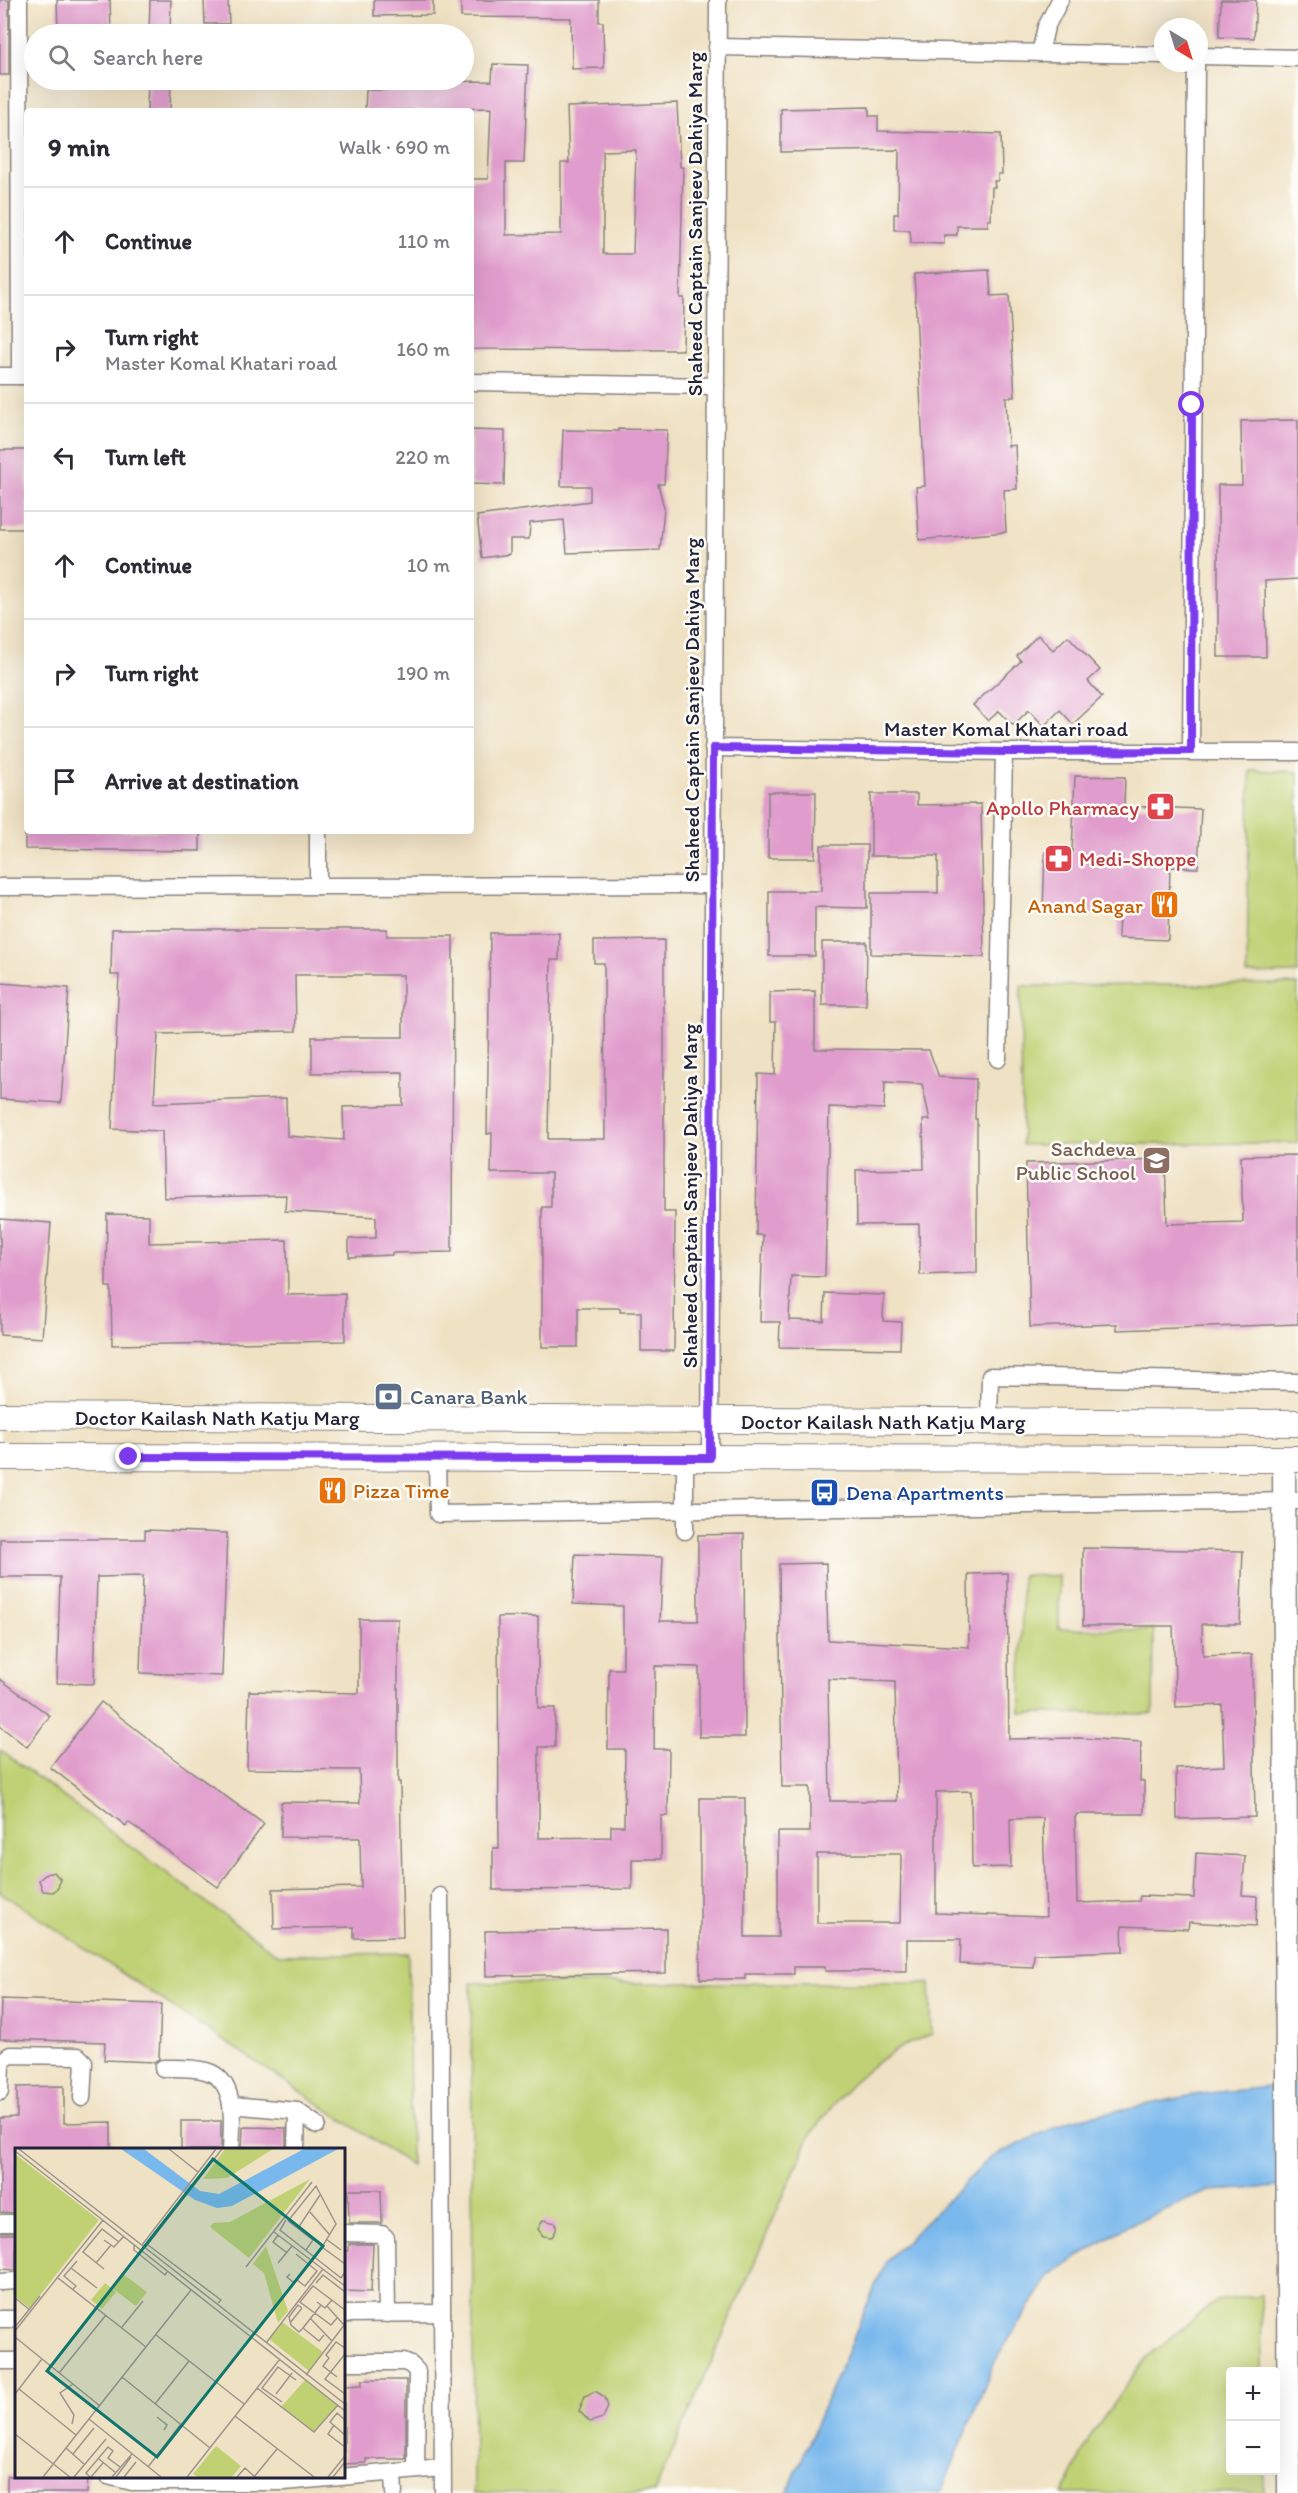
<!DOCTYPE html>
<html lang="en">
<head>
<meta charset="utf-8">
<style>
  body { margin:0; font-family:Itim,sans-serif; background:#f7f7f7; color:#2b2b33 }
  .controls { position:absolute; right:18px; bottom:18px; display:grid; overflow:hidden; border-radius:6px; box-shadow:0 6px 24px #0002 }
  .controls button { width:54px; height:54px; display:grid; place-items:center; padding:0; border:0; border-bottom:2px solid #e1e1e2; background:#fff; color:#2b2b33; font:30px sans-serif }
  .compass { position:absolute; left:1154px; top:18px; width:54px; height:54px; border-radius:50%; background:#fff; box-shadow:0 6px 24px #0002; rotate:142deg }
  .stop { position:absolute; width:18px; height:18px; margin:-14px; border:4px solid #7c3aed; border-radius:50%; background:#fff }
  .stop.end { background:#7c3aed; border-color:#fff; box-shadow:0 2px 6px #0008 }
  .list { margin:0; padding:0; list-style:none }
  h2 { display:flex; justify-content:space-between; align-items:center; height:78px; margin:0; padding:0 24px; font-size:26px }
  h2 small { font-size:20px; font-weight:400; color:#7c7c81 }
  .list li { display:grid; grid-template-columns:39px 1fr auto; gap:18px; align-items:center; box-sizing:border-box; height:108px; padding:0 24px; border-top:2px solid #e1e1e2 }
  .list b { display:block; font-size:22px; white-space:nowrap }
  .list p { margin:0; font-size:20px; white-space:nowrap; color:#7c7c81 }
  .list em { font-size:20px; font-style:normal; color:#7c7c81 }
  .icon { flex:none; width:33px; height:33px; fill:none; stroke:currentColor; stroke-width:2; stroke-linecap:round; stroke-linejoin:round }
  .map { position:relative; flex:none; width:1298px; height:2493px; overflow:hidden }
  .search { position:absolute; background:#fff; box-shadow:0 6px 24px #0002; left:24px; top:24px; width:450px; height:66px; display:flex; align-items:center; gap:15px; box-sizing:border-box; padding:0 21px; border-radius:33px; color:#7c7c81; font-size:22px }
  .panel { position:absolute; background:#fff; box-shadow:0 6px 24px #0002; left:24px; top:108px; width:450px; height:726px; border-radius:6px }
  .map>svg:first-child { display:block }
  .green { fill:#c0d174; stroke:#717a58; stroke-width:1.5 }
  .water { fill:#78b8ec; stroke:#4d6d94; stroke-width:1.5 }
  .building { fill:#e09ccc; fill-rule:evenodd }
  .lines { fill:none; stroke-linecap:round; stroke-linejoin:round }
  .street-casing { stroke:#88827f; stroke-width:19 }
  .secondary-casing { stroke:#88827f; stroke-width:25 }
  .primary-casing { stroke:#88827f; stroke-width:28 }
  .street { stroke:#fff; stroke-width:16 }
  .secondary { stroke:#fff; stroke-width:22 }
  .primary { stroke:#fff; stroke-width:26 }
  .route { stroke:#7c3aed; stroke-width:8 }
  .labels { text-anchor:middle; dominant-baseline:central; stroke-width:5; stroke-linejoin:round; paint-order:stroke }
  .street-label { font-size:21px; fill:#22223b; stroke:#fdfcf7 }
  .health-label { font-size:21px; fill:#be3a42; stroke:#fdfcf7; text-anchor:end }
  .food-label { font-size:21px; fill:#c56008; stroke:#fdfcf7; text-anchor:end }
  .education-label { font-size:21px; fill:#785e54; stroke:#fdfcf7; text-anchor:end }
  .service-label { font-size:21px; fill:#4e5e75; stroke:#fdfcf7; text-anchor:start }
  .transit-label { font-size:21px; fill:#164399; stroke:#fdfcf7; text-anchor:start }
  .inset-road { fill:none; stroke:#9d958d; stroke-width:1.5 }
  .view { fill:#0f766e; fill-opacity:0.15; stroke:#0f766e; stroke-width:3 }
  .inset-edge { fill:none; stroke:#22223b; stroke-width:3 }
</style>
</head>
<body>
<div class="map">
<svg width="1298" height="2493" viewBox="0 0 1298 2493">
  <rect width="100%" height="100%" fill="#fdfcf7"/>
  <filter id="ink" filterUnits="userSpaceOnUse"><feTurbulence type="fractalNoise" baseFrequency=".0167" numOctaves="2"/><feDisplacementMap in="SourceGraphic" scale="12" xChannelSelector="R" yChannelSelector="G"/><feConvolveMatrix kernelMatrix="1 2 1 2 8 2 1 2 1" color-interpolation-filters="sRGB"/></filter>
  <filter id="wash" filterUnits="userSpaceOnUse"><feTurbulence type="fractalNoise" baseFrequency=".008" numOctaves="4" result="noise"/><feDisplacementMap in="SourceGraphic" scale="24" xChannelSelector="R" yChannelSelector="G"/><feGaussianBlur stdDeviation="1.35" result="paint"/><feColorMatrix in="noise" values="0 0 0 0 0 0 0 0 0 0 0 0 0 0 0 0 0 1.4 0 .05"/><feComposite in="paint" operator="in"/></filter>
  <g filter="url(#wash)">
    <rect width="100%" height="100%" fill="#efe1c3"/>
    <g class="green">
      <polygon points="1250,770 1298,772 1298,973 1247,974"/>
      <polygon points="1298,984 1298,1143 1022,1145 1021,986"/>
      <polygon points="1022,1575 1059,1576 1059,1629 1154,1630 1153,1714 1021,1713"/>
      <polygon points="0,1750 278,1955 408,1953 411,2165 0,1892"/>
      <path d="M471,1983H930L932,2034C871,2056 848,2085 810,2135L654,2493H474Z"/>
      <polygon points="1261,2295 1262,2371 1230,2372 1230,2470 1264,2471 1264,2493 1063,2493 1090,2437 1146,2358 1216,2301"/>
    </g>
    <polygon class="water" points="1298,2084 1298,2186 1209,2191 1125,2227 1050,2275 995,2361 941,2493 787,2493 886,2261 990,2158 1070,2120 1199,2094"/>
    <g id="blocks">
      <g class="building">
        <rect x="0" y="0" width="9" height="75"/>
        <polygon points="57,0 110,0 111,34 58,34"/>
        <polygon points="150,0 171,0 170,34 149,34"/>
        <polygon points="204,0 228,0 229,24 205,24"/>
        <polygon points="374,0 433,0 433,15 374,16"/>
        <polygon points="461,0 599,0 599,22 603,22 604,68 572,69 571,18 461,17"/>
        <polygon points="1221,0 1256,0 1254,38 1219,37"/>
        <path d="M493,64L528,65L524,163H506V235L561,234V163H569L567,107L677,103L680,167H683L680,298H684L683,350L471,349V179H488L491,108L365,111L366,90H396L397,82L436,84V82L492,81ZM636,150L633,254H603V151Z"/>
        <polygon points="148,80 171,80 170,111 147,111"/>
        <polygon points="869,107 869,116 878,116 878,131 1001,134 1002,174 998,174 998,181 994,181 995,187 992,187 991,220 988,220 988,226 957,226 957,235 944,235 944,244 911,243 910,230 894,230 894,214 898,214 899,150 781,152 781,109"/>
        <polygon points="989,270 991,296 1009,295 1015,397 1006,397 1008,446 1015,445 1017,489 1004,490 1006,532 919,540 916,487 925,486 914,274"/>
        <polygon points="1298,420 1298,579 1265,581 1266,657 1218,657 1218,485 1242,485 1241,421"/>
        <polygon points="618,429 667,430 664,484 658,484 664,508 660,550 567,553 564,520 530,523 529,539 510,539 510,554 482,558 477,516 590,501 590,486 561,486 563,430 618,431"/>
        <polygon points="471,430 505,431 504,485 471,484"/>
        <rect x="0" y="450" width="27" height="79"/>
        <polygon points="1038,635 1053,650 1068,636 1100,670 1088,681 1102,697 1073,724 1060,710 1044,726 1029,710 1013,725 999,711 988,721 973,705 1021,661 1017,656"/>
        <polygon points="1075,776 1125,777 1124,806 1201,809 1198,868 1170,867 1168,940 1118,938 1119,913 1043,910 1045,852 1072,852"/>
        <polygon points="768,792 816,792 815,858 768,858"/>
        <polygon points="871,794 917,794 917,805 981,804 984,957 871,954 871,893 938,893 938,856 871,856"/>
        <polygon points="25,831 200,831 200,851 25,849"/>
        <polygon points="821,845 867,845 867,908 815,907 815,956 769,956 769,891 821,891"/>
        <path d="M112,929H387V936H453L452,1252L392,1253V1255L349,1257V1239L376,1238V1217L285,1211L286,1195L164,1198L162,1131L112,1129L119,975H111ZM295,975H403V1037H312V1073L403,1072V1105L343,1107L344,1140L287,1136L286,1098L154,1103L158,1034L296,1031Z"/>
        <polygon points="490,933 559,933 559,960 551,960 548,1139 605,1139 604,963 594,963 594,941 664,940 664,1212 675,1212 674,1351 641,1351 641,1312 620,1312 620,1308 578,1308 578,1347 542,1347 542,1207 551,1207 551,1173 491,1173 492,1133 487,1134"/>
        <polygon points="822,942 867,942 866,1005 822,1005"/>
        <polygon points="0,983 69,988 61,1103 0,1099"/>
        <polygon points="815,991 815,1049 929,1050 939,1077 976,1079 975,1119 977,1119 977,1273 920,1275 919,1224 857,1225 856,1170 924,1169 923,1120 930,1120 922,1084 885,1082 884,1109 829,1107 825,1277 791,1276 789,1320 824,1321 825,1293 884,1295 883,1321 901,1322 900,1349 779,1347 780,1322 760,1322 763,1235 756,1235 758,1074 775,1075 776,1022 770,1022 770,992"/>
        <polygon points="1298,1155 1298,1324 1117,1330 1117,1324 1030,1327 1026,1163 1165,1159 1167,1224 1243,1222 1241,1156"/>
        <polygon points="107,1214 149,1215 149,1243 287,1240 288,1295 345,1294 345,1341 112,1345 111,1287 106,1287"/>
        <polygon points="0,1219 51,1223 42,1338 0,1335"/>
        <polygon points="145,1530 227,1533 222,1676 140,1673 143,1576 97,1577 94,1684 57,1683 60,1577 0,1577 0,1539 145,1539"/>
        <polygon points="744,1534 745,1737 699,1737 699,1667 655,1666 654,1749 669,1749 668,1816 661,1816 661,1859 632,1859 632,1889 493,1890 493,1848 499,1848 498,1617 538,1616 538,1708 555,1708 555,1747 539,1747 539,1838 611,1837 611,1826 624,1826 625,1749 608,1749 609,1669 623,1669 623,1606 573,1604 575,1554 663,1557 660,1621 698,1621 698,1535"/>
        <polygon points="1083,1548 1243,1551 1240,1624 1202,1624 1203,1656 1252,1654 1255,1817 1177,1819 1176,1768 1224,1766 1222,1705 1176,1707 1173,1626 1083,1626"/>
        <path d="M826,1563L828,1640L969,1647L968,1574L1007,1573L1009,1739L1080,1738L1141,1742L1140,1781H1144V1814H1077L1075,1818L1077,1903L1139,1901L1140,1896L1194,1898L1196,1853L1245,1856L1242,1895L1257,1896L1256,1926L1189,1922L1188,1929L1122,1926L1123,1951L1034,1954L1033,1967L960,1964L961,1939H907V1971H825V1967H794V1974H745V1979H700V1798H745V1937H778V1832H810V1787H782L779,1564ZM828,1679L895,1682L897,1801H830ZM971,1791L972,1868L1011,1867L1010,1819L1043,1818L1046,1917L936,1913V1792ZM817,1854H901L900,1923H817Z"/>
        <polygon points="359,1619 398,1619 398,1782 400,1782 403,1937 354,1938 354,1927 274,1929 273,1889 361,1887 360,1838 281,1837 281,1802 360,1803 359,1770 247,1769 249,1691 359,1693"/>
        <polygon points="0,1679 50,1716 27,1747 0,1726"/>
        <polygon points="101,1702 181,1764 264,1824 218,1887 128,1822 126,1826 50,1767"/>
        <polygon points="54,1872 60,1879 58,1888 53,1892 43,1891 39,1880 46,1874"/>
        <polygon points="666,1928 666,1973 486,1976 485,1931"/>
        <polygon points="1,1999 161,2004 159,2059 154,2062 104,2060 105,2042 0,2039"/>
        <polygon points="64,2086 64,2123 111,2122 111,2150 19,2148 16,2150 16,2213 0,2212 0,2118 17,2117 17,2087"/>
        <rect x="181" y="2121" width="40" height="29"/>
        <polygon points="243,2127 286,2128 286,2150 242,2150"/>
        <polygon points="348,2190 381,2190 382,2223 349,2223"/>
        <polygon points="543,2220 556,2223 556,2230 552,2237 543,2236 538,2229"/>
        <polygon points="16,2234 16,2270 0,2269 0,2234"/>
        <polygon points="349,2244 373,2244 371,2292 344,2291 344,2251 349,2251"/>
        <polygon points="362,2380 406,2380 406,2459 366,2459 366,2463 344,2464 344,2386 362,2385"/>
        <polygon points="595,2391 605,2397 608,2407 603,2418 590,2422 579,2411 585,2396"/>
        <polygon points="7,2476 88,2476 87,2493 7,2493"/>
      </g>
    </g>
  </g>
  <g filter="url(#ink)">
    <use href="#blocks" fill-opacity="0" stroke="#88827f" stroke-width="1.5"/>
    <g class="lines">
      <defs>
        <g id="street">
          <polyline points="19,0 20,376"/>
          <polyline points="717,47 1163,55"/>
          <polyline points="1040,53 1046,27 1060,0"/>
          <polyline points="1199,56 1298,58"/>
          <polyline points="0,376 27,376"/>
          <polyline points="471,382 716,386"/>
          <polyline points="713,748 1004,752 1298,752"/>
          <polyline points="1191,751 1196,63"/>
          <polyline points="318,886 318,831"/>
          <polyline points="0,887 713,885"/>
          <polyline points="998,1059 1004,752"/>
          <polyline points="989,1422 990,1376 1298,1382"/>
          <polyline points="437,1457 438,1514 1298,1501"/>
          <polyline points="710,1458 718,0"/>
          <polyline points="685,1531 685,1458"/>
          <polyline points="440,1896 443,2493"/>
          <path d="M163,2068C177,2068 192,2067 206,2071C238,2080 232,2124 231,2150"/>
          <polyline points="0,2092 1,2062 10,2055 78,2056 84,2062 82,2098"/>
          <polyline points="232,2105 297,2111 317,2125"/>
          <polyline points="296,2150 297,2111"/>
          <polyline points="0,2223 16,2223"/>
          <polyline points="344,2233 382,2234 386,2238 387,2314"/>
          <polyline points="0,2282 16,2281"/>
          <polyline points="344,2314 442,2313"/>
          <polyline points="0,2319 16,2319"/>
          <polyline points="0,2361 16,2361"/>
          <polyline points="344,2362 404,2362 411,2365 417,2371 416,2470"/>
          <polyline points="393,2474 394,2493"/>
          <polyline points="108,2476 132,2482 284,2482 442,2468"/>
        </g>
        <polyline id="secondary" points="1284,1459 1289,2493"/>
        <g id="primary">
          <polyline points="0,1416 1298,1423"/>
          <polyline points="0,1457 1298,1459"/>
        </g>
      </defs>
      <use href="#street" class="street-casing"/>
      <use href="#secondary" class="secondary-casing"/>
      <use href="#primary" class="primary-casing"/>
      <use href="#street" class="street"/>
      <use href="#secondary" class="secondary"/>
      <use href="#primary" class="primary"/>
    </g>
  </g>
  <g class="lines" filter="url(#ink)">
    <polyline class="route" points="129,1457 710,1458 713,748 1004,752 1191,751 1192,405"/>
  </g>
  <defs>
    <symbol id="pharmacy-square" viewBox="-11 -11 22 22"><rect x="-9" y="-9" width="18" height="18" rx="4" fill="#e0444e" stroke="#fdfcf7"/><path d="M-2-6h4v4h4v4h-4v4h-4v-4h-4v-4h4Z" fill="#fff"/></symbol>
    <symbol id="restaurant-square" viewBox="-11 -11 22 22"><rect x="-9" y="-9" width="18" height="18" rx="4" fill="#e8710a" stroke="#fdfcf7"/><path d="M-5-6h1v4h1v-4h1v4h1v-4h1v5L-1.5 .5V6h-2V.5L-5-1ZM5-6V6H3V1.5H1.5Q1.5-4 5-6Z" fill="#fff"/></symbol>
    <symbol id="school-square" viewBox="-11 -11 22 22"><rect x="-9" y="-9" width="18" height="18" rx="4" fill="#8d6e63" stroke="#fdfcf7"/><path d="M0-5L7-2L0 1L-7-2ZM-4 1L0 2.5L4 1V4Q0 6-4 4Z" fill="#fff"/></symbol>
    <symbol id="bank-square" viewBox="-11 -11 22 22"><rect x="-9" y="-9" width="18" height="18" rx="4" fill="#5c6f8a" stroke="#fdfcf7"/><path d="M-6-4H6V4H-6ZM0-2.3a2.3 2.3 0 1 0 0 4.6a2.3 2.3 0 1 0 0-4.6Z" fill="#fff"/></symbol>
    <symbol id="bus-square" viewBox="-11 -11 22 22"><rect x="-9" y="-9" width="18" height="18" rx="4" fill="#1a4fb4" stroke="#fdfcf7"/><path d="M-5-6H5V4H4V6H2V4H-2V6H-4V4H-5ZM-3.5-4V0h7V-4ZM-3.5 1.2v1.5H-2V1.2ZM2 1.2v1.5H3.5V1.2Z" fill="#fff"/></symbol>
  </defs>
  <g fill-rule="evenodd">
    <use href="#pharmacy-square" x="1144" y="790" width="33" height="33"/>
    <use href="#pharmacy-square" x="1042" y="842" width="33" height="33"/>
    <use href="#restaurant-square" x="1148" y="888" width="33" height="33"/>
    <use href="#school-square" x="1140" y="1144" width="33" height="33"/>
    <use href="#bank-square" x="372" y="1380" width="33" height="33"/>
    <use href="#restaurant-square" x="316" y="1474" width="33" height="33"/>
    <use href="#bus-square" x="808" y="1476" width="33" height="33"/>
  </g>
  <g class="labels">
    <g class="street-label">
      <text transform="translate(694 224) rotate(-90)">Shaheed Captain Sanjeev Dahiya Marg</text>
      <text transform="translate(691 710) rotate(-90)">Shaheed Captain Sanjeev Dahiya Marg</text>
      <text x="1006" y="728">Master Komal Khatari road</text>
      <text transform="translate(689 1196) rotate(-90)">Shaheed Captain Sanjeev Dahiya Marg</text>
      <text x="217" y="1417">Doctor Kailash Nath Katju Marg</text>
      <text x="883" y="1421">Doctor Kailash Nath Katju Marg</text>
    </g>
    <g class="health-label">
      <text x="1139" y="807">Apollo Pharmacy</text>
      <text x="1079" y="858" text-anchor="start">Medi-Shoppe</text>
    </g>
    <g class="food-label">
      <text x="1143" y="905">Anand Sagar</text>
      <text x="353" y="1490" text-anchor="start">Pizza Time</text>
    </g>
    <g class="education-label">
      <text x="1136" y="1148">Sachdeva<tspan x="1136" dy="24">Public School</tspan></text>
    </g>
    <g class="service-label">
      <text x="410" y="1396">Canara Bank</text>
    </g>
    <g class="transit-label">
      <text x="846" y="1492">Dena Apartments</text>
    </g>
  </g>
  <g transform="translate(15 2148)">
    <rect width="330" height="330" fill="#efe1c3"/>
    <path d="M210,1H258L212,30L188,31ZM0,6L84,72L15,160L0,149ZM295,31L234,110L195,79L198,75L215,74ZM251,98L273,163L263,175L249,125L238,116ZM108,126L132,144L121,158L97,140ZM90,135L101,144L87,161L76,152ZM267,174L308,204L294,223L254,191ZM290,232L323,257L299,284L266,259ZM201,298L226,318L217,329H183L178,326Z" fill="#c0d174"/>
    <path d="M106,1H129L185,43L204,46L289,1H323L217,58L202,60L180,52Z" fill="#78b8ec"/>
    <path class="inset-road" d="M4,1L330,256M154,1L183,24M0,3L330,263M295,64L314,86M271,72L265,82L326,130L330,124M273,73L301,38L321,76L307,99L330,116M273,73L298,92L291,102M283,80L305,47M259,84L330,138M263,87L258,94L271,104M311,91L326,102M89,92L99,99L109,88M119,96V102L150,127L152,124M127,97L201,1M133,97L206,152L203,155M130,100L207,1M81,115L96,97M263,115L277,98M231,119L297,34M56,120L82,140M89,121L68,104L87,81L104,94M275,126L272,129L278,134L282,132L290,138L302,123L281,106M43,130L131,199M301,135L308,127L330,144M58,141L61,138L49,128L62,113M0,150L15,162M302,154L310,160L317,152M306,157L288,180L304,193L309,187M312,158L329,177M287,160L283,157L274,169L276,177L284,184L288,180M295,170L317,193M322,170L316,177L285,154L298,138L330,162M275,175L287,160M0,179L25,148M107,179L128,153M0,183L88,72M141,187L229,256M0,189L85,258M251,195L308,121M330,206L310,231L330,246M44,225L91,167M291,227L330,176M107,229L195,300M322,229L308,218L314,210L311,207L321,194L330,200M242,240L299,284L323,257M4,241L61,287M0,246L27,211M261,246L277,225M267,254L247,240L263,219L281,232M140,256L174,213M220,268L299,329M142,269L152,277L149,282M74,271L146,329M330,272L322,265L315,274L330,287M57,276L59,267L45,245L58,236M319,277L313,286L330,299M0,286L55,329M51,300L70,317M58,306L79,280M84,311L101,325M133,319L166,276M28,329L176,142M59,329L91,291M75,329L71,325L93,299L98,303L93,310L105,319M76,329L88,315M97,329L117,306M101,329L116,309M109,329L121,314M172,329L265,211M222,329L230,320L240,329M239,329L262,301M313,329L330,308M318,329L330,314"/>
    <path class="view" d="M198,11L308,98L142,309L32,223Z"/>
    <rect width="330" height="330" class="inset-edge"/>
  </g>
</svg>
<div class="controls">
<button>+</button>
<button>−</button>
</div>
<svg class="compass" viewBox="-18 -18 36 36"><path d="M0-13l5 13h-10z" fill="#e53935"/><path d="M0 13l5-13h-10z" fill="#7c7c81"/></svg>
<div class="stop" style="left:1192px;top:405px"></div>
<div class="stop end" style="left:129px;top:1457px"></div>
<div class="search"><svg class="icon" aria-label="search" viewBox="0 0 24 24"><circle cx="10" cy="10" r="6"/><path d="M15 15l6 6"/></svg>Search here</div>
<section class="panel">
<h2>9 min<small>Walk · 690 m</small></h2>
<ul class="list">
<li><svg class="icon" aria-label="ahead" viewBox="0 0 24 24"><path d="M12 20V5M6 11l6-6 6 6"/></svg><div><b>Continue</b></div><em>110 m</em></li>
<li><svg class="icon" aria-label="right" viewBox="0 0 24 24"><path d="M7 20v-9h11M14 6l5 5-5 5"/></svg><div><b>Turn right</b><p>Master Komal Khatari road</p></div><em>160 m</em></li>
<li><svg class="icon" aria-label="left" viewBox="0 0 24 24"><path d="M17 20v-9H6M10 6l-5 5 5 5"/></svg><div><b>Turn left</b></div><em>220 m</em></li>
<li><svg class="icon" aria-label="ahead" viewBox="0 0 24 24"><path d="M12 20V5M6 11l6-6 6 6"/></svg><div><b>Continue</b></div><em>10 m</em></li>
<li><svg class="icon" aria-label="right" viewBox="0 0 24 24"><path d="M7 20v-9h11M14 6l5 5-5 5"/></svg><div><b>Turn right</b></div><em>190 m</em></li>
<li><svg class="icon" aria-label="arrive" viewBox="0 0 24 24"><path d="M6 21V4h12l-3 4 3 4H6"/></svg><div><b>Arrive at destination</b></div></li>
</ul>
</section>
</div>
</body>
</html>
